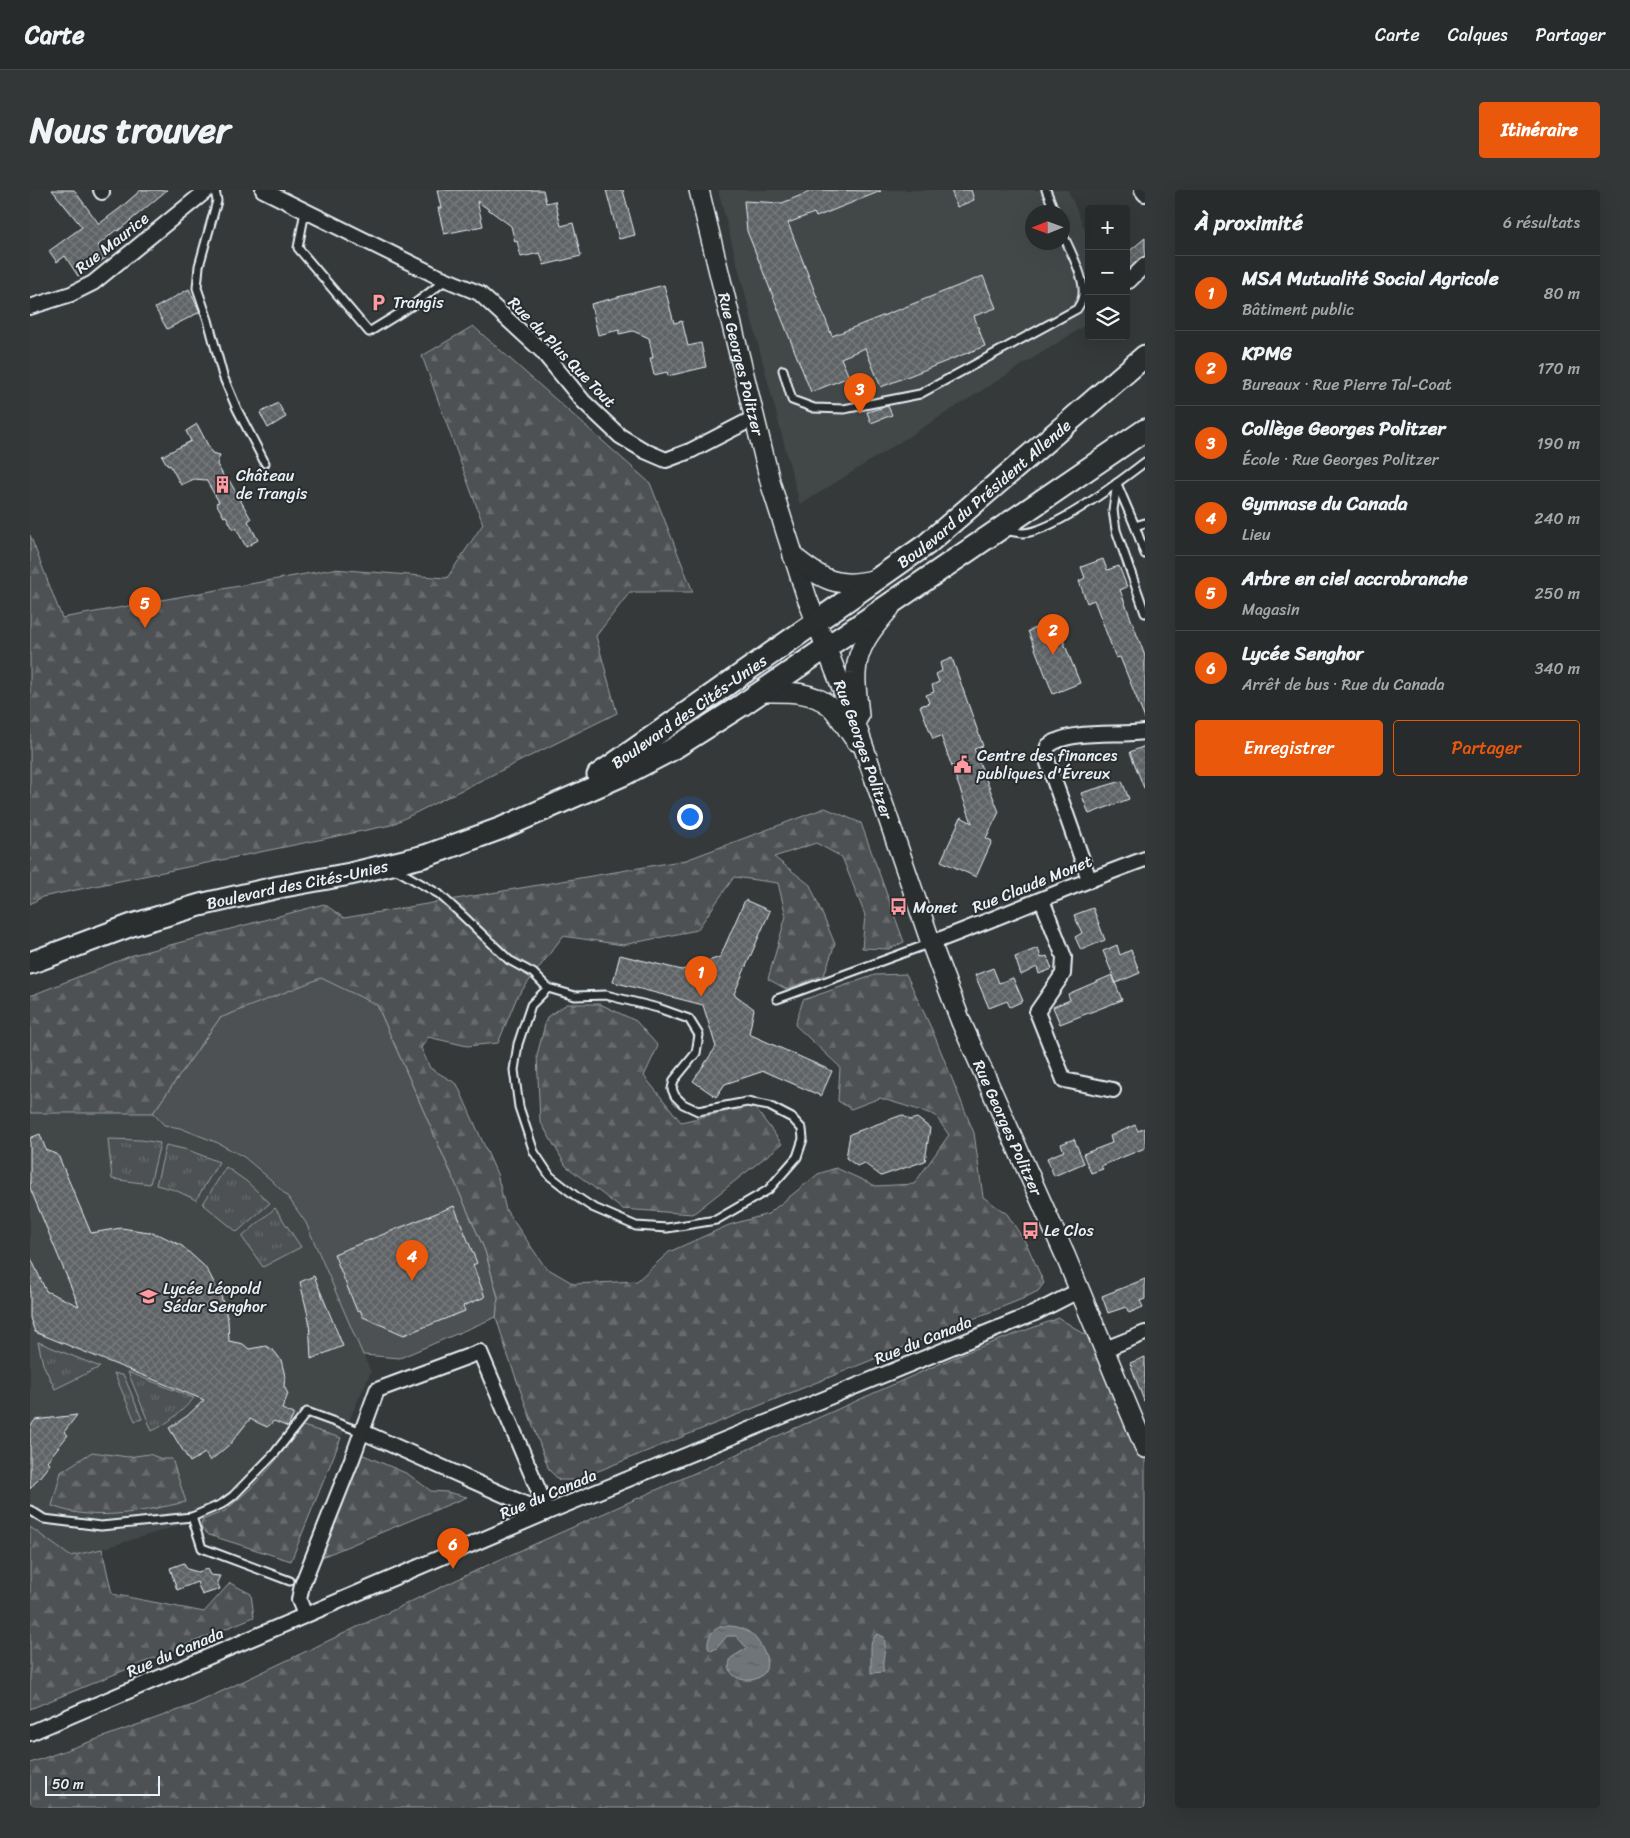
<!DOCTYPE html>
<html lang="fr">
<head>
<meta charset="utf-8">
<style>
  body { margin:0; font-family:Sriracha,sans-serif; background:#343738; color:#f1f3f6 }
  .controls { position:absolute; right:15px; top:15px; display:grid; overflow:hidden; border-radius:5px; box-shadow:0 5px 20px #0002 }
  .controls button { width:45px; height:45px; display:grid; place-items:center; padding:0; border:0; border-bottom:1px solid #444748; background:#282b2c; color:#f1f3f6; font:25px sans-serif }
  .compass { position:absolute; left:995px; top:15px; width:45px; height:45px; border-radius:50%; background:#282b2c; box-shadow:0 5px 20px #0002; rotate:269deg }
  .scale { position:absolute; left:15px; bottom:12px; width:115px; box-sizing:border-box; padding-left:5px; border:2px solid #e8f1f8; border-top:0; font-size:14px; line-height:18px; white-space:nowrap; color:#e8f1f8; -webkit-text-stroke:4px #2a2d2e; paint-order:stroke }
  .you { position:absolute; left:659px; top:626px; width:18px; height:18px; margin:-12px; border:4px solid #fff; border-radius:50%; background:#1a73e8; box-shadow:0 0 0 8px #1a73e833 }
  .badge { display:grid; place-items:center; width:32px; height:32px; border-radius:50%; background:#ea580c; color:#fff; font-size:16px; font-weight:700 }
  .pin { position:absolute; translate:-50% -41px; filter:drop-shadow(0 1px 2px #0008) }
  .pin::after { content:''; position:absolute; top:26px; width:18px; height:15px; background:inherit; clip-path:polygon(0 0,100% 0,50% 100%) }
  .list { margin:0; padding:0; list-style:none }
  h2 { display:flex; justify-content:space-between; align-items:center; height:65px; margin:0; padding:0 20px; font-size:21px }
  h2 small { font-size:16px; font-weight:400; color:#a5a7a9 }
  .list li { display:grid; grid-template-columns:32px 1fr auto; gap:15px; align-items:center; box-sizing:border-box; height:75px; padding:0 20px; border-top:1px solid #444748 }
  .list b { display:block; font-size:19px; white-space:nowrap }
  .list p { margin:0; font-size:16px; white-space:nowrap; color:#a5a7a9 }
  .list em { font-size:16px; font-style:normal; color:#a5a7a9 }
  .actions { display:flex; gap:10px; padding:15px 20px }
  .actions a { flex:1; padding:11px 0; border:1px solid #ea580c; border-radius:5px; text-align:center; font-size:18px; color:#ea580c }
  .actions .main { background:#ea580c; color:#fff }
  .icon { flex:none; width:28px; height:28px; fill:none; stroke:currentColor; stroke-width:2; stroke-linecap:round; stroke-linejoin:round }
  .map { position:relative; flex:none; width:1115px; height:1618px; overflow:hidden; border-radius:5px }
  header { display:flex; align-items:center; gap:30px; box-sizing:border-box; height:70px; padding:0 25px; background:#282b2c; border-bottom:1px solid #444748 }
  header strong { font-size:24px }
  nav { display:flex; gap:28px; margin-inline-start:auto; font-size:18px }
  .intro { display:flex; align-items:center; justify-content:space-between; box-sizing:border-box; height:120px; padding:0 30px }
  h1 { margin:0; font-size:35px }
  .button { padding:12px 22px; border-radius:5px; background:#ea580c; color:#fff; font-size:18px; font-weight:700 }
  main { display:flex; gap:30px; padding:0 30px }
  aside { flex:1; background:#282b2c; border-radius:5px; box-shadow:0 5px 20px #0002 }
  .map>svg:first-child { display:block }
  .built { fill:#424647; fill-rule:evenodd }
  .grass { fill:url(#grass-tufts); stroke:#9aa1a5 }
  .forest { fill:url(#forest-firs); stroke:#9aa1a5 }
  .garden { fill:#4d5152; stroke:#9aa1a5 }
  .water { fill:url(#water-ripples); stroke:#a0a7ac }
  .building { fill:url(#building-cross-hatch); stroke:#e8f1f8 }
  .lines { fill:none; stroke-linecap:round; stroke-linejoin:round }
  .lane-casing { stroke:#e8f1f8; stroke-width:11 }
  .street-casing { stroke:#e8f1f8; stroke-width:18 }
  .secondary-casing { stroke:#e8f1f8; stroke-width:22 }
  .primary-casing { stroke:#e8f1f8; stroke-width:25 }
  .lane { stroke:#2a2d2e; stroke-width:7 }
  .street { stroke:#2a2d2e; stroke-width:14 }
  .secondary { stroke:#2a2d2e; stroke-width:19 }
  .primary { stroke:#2a2d2e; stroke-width:21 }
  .labels { text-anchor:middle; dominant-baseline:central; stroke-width:4; stroke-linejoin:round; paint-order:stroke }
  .street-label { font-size:16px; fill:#e8f1f8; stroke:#2a2d2e }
  .poi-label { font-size:16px; fill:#e8f1f8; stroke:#2a2d2e; text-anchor:start }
</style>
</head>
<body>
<header>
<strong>Carte</strong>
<nav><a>Carte</a><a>Calques</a><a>Partager</a></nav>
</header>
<div class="intro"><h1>Nous trouver</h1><a class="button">Itinéraire</a></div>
<main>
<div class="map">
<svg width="1115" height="1618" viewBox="0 0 1115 1618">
  <defs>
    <pattern id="grass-tufts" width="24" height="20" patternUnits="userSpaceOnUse" patternTransform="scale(1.25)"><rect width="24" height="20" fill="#4d5152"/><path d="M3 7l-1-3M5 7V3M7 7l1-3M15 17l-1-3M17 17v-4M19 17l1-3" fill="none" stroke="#676a6c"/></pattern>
    <pattern id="forest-firs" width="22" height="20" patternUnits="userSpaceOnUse" patternTransform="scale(1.25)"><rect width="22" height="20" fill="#4d5152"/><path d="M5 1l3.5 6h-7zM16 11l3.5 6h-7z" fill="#676a6c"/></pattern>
    <pattern id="water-ripples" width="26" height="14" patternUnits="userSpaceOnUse" patternTransform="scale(1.25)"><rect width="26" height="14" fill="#707579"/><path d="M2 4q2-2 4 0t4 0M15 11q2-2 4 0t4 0" fill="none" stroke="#5b5e62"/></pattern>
    <pattern id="building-cross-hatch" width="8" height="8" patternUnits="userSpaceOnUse" patternTransform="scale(1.25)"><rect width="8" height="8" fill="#5f6365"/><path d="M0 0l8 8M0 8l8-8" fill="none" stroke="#767a7c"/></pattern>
  </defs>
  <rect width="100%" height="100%" fill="#35393a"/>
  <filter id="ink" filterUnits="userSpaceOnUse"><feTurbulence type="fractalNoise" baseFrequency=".02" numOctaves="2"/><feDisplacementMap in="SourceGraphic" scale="10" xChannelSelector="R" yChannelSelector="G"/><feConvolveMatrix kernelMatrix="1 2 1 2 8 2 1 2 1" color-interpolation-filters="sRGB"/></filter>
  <g filter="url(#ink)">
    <g class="built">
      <path d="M688,0H1038L1059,48V133L770,315ZM1002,22H1032V52H1002Z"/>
      <polygon points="0,923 123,923 134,935 150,938 188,953 214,967 240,989 258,1007 276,1033 341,1182 311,1248 273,1236 239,1279 220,1299 195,1321 172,1330 157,1333 72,1359 40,1366 0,1337"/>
    </g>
    <g class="grass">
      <polygon points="78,949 111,950 130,953 120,994 82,989"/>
      <polygon points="136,955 158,960 189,972 166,1010 145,1000 126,995"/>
      <polygon points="196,977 216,991 240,1013 207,1042 173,1014"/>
      <polygon points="245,1018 271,1057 233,1077 212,1047"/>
      <polygon points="8,1152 70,1177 25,1199 13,1174"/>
      <path d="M98,1182L164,1208C151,1222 139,1233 122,1241Z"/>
      <polygon points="84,1183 94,1186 112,1229 105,1231"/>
    </g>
    <g class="forest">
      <polygon points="443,136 620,293 663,402 600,402 566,446 587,523 361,635 12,707 0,714 0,345 32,428 303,379 417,388 453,334 392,166"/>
      <polygon points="795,618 831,633 874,752 859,759 832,758 835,725 812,667 786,653 744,667 780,695 805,754 794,785 756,799 738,789 756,726 748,693 704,687 667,740 593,755 533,746 487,807 468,853 437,856 398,847 391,858 400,878 427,894 467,984 476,1020 515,1077 544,1094 607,1091 639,1062 699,1035 738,1024 788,984 806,978 846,996 884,994 919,945 905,925 850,908 821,919 808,911 810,877 765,835 773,810 845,785 876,784 903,842 944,943 953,1007 977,1024 997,1055 1014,1093 1008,1101 992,1109 546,1290 529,1290 519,1280 478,1166 466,1127 468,1107 455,1061 347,815 190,828 123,923 0,923 0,806 103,765 294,714 314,728 656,670"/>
      <polygon points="537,814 570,814 606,831 628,856 614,886 651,932 723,915 752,954 663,1024 592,1019 536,976 510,931 507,865 517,827"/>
      <polygon points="1029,1128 1064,1150 1115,1266 1115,1618 0,1618 0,1573 163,1515 460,1374 934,1163"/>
      <polygon points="273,1236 311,1248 261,1371 179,1345 171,1338 172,1330 195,1321 220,1299 239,1279"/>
      <path d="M62,1262L98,1267L119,1264L132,1269H142L156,1312C113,1321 65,1333 22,1316L31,1282Z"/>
      <polygon points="331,1264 378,1284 401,1301 417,1302 437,1307 287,1369"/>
      <polygon points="0,1337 40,1366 72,1359 82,1404 174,1422 200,1393 221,1404 224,1427 0,1519"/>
    </g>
    <polygon class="garden" points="291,788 347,815 455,1061 468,1108 466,1127 370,1168 333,1165 276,1033 258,1007 240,989 214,967 188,953 150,938 134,935 123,923 190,828"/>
    <g class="water">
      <path d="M693,1436C706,1435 719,1439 727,1450C763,1500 687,1500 701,1468L717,1458L706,1446H697L687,1458L681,1461L678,1458C677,1447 682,1439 693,1436Z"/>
      <path d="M848,1444L854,1447C858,1459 850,1470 854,1482L841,1483V1454L844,1447Z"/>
    </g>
    <g class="building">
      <polygon points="22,0 44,0 69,34 89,19 111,0 137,0 88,41 86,40 68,55 77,67 48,86 35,66 27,72 19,61 52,37"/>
      <polygon points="407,0 513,0 516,13 525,11 531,36 543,33 551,66 514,75 510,63 491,67 487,51 485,52 481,36 447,11 453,36 414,44 408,18 411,18"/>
      <polygon points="576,0 593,0 605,45 589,49"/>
      <polygon points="784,0 851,1 786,27 784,23 758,33 802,146 953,86 966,118 944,126 955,156 851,197 835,158 811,168 819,187 781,202 717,41 714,11 752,13"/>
      <polygon points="921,0 941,0 944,10 927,17"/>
      <polygon points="1115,48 1115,66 1109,69 1099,79 1096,75 1096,64"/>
      <polygon points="634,95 644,133 652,131 658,156 671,153 676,177 638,186 637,182 624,185 620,168 623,168 619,148 603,141 589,144 589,140 568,145 561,114"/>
      <polygon points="159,99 170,122 137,139 125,118"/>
      <polygon points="248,213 256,227 238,238 230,223"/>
      <polygon points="858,216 862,225 841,233 837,222"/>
      <polygon points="167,234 182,263 190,265 187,274 196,291 199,290 221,329 218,331 228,350 216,357 206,338 203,339 196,326 194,327 186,313 189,312 176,290 164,289 151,295 140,275 138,276 132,266 161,251 156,241"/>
      <polygon points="1073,369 1077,380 1089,376 1097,397 1090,400 1115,466 1115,529 1090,467 1086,468 1064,410 1057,413 1049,391 1055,388 1051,377"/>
      <polygon points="1025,430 1050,493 1023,504 998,441"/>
      <polygon points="922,468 953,556 944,559 969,622 956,648 962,651 946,687 911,671 931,627 942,633 911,546 903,549 890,516 899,513 896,505 904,502 902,495 909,492 906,484 912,481 910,473"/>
      <polygon points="1115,556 1115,598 1114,598 1100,562"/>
      <polygon points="1092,591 1099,609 1059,624 1051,603"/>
      <polygon points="715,710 740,721 704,804 724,819 719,844 802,881 791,906 734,881 695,894 686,907 663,891 686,857 673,815 583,792 590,765 652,780 690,767"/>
      <polygon points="1063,718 1075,750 1051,760 1045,747 1052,743 1044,725"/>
      <polygon points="1087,755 1090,765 1101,760 1110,783 1086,793 1073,761"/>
      <polygon points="1008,758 1011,768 1017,766 1022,779 1009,784 1007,777 991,785 985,767"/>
      <polygon points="963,778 969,793 983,788 993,811 980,817 977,811 959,818 945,785"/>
      <polygon points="1082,785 1092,810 1030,834 1023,817 1040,810 1038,804"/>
      <polygon points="872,925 880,930 887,928 900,938 895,971 851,986 834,973 827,976 816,968 820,944"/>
      <polygon points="1105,935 1108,941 1115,938 1115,958 1071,976 1073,979 1061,983 1053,964 1082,953 1080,946"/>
      <polygon points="10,944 16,960 28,965 61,1043 91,1038 119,1042 132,1046 152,1056 173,1075 179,1083 191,1106 198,1130 199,1151 213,1154 219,1159 236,1156 244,1161 251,1170 255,1186 254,1196 258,1204 252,1219 264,1224 258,1237 244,1231 237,1237 220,1229 200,1254 180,1271 175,1263 160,1272 139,1238 157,1226 174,1210 5,1142 0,1128 0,1066 16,1101 49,1116 0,998 0,948"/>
      <polygon points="1044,949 1054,973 1024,986 1017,968 1034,961 1031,954"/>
      <polygon points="424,1016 447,1073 443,1075 455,1107 433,1116 435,1121 374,1145 333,1127 330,1120 327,1121 304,1064"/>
      <polygon points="284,1086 313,1156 281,1169 279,1130 270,1092"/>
      <polygon points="1115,1089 1115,1109 1110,1111 1113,1117 1099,1123 1096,1117 1078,1123 1072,1106"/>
      <polygon points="1115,1167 1115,1211 1114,1211 1100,1173"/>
      <polygon points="47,1225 34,1242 38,1245 17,1271 20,1274 0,1299 0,1237 5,1230"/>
      <polygon points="154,1373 157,1379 168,1382 177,1379 180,1385 190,1386 187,1392 190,1399 172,1405 167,1392 147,1400 140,1378"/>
    </g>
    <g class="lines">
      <defs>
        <g id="lane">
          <polyline points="185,0 187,11 169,76 167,98 178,130 193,186 207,219 235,273"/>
          <polyline points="1016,0 1025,22"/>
          <polyline points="275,21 268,58 339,142 383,115 416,90"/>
          <path d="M753,180L762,210L784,218L814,219L890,204L1047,119C1050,114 1053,110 1053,104C1055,87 1039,59 1032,42"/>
          <polyline points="1087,293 1083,320 1086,340 1115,423"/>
          <polyline points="1087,294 1105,336 1115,333"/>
          <polyline points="1105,336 1115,364"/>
          <path d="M977,341C982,341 988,343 993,343C1023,342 1089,292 1115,272"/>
          <polyline points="365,679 409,704 431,724 479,770 503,783 518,798 501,815 488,854 484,880 489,917 504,962 520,986 547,1007 562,1017 606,1036 637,1038 686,1030 738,1000 767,967 773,949 772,939 762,928 739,916 717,912 668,921 653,914 645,906 642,899 644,890 666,863 669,845 659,829 628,818 576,805 545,806 518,798"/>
          <polyline points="747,809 901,753"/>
          <polyline points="0,1320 14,1329 71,1336 162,1327 192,1314 203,1306 244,1264 277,1222 332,1242"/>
          <polyline points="162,1327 172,1358 260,1391"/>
        </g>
        <g id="street">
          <polyline points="71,0 72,2"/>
          <polyline points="233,0 405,85 449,103 512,161 553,211 590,246 615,261 636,270 660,261 724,228"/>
          <polyline points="1112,0 1115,4"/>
          <polyline points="1099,91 1115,75"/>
          <polyline points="0,117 41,104 63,93 177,0"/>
          <path d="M1059,689L1018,573L1016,563L1018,556C1038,539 1089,546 1115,542"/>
          <polyline points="1012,710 1034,767 1033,784 1007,822 1034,890 1083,900"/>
          <path d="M901,753C973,726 1043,695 1115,669"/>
          <polyline points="1075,1159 1115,1143"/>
          <polyline points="333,1242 515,1323"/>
          <polyline points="275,1425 269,1410 272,1395 322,1269 347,1200 450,1162 513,1311 515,1323"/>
          <polyline points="0,1543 515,1323 1005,1123 1050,1100"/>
        </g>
        <g id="secondary">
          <path id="s1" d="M669,0L741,295L777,408L824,529L901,753L931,832L1035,1065L1115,1258"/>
          <path d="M763,366C791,389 808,400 846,389"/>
          <path d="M732,502C756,502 780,500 800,516C808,523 819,542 826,551"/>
          <path d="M829,526C828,512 825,497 826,483C827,456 843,438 860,418"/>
        </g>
        <g id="primary">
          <path id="s2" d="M568,585L897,354L1115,166"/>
          <path id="s3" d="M0,773L102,735L170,715L249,697L320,684L395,666L472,638L595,584L641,560L712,515L1115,240"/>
        </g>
      </defs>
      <use href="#lane" class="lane-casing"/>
      <use href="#street" class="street-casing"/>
      <use href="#secondary" class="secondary-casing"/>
      <use href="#primary" class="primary-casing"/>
      <use href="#lane" class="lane"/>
      <use href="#street" class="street"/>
      <use href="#secondary" class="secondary"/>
      <use href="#primary" class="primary"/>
    </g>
  </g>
  <defs>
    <symbol id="parking-bare" viewBox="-9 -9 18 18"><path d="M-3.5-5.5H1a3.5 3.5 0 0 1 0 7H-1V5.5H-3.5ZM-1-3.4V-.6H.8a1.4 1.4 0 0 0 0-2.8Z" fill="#ff9aa2" stroke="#2a2d2e" stroke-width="2.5" paint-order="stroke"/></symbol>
    <symbol id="building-bare" viewBox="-9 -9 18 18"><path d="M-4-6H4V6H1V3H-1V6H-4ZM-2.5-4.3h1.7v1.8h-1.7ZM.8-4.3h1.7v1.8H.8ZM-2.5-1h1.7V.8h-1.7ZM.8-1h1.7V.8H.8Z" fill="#ff9aa2" stroke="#2a2d2e" stroke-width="2.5" paint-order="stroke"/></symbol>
    <symbol id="civic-bare" viewBox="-9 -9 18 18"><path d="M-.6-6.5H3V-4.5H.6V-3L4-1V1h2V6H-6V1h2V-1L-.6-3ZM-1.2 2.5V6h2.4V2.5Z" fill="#ff9aa2" stroke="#2a2d2e" stroke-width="2.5" paint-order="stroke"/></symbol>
    <symbol id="bus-bare" viewBox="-9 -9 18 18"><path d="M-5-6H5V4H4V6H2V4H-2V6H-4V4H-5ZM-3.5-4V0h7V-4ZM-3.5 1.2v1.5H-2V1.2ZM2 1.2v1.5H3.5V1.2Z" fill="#ff9aa2" stroke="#2a2d2e" stroke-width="2.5" paint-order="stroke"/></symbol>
    <symbol id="school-bare" viewBox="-9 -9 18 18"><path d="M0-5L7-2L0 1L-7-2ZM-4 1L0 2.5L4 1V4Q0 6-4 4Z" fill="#ff9aa2" stroke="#2a2d2e" stroke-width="2.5" paint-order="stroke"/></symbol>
  </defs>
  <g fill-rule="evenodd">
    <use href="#parking-bare" x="336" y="100" width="25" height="25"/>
    <use href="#building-bare" x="180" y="282" width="25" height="25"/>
    <use href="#civic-bare" x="920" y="562" width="25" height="25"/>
    <use href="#bus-bare" x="856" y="704" width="25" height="25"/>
    <use href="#bus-bare" x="988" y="1028" width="25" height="25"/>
    <use href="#school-bare" x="106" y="1094" width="25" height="25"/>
  </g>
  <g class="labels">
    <g class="street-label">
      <text transform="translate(82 53) rotate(-38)">Rue Maurice</text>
      <text transform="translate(532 162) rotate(46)">Rue du Plus Que Tout</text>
      <text stroke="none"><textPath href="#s1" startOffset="179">Rue Georges Politzer</textPath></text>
      <text stroke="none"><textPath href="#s2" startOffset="478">Boulevard du Président Allende</textPath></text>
      <text stroke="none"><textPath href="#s2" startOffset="111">Boulevard des Cités-Unies</textPath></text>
      <text stroke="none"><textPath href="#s1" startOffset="584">Rue Georges Politzer</textPath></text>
      <text stroke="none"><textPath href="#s3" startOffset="279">Boulevard des Cités-Unies</textPath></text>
      <text transform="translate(1002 694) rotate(-22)">Rue Claude Monet</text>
      <text stroke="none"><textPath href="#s1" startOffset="989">Rue Georges Politzer</textPath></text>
      <text transform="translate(893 1150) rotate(-22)">Rue du Canada</text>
      <text transform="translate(518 1304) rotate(-23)">Rue du Canada</text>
      <text transform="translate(145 1462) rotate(-23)">Rue du Canada</text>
    </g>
    <g class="poi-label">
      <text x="363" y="112">Trangis</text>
      <text x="206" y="285">Château<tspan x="206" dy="18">de Trangis</tspan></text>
      <text x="947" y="565">Centre des finances<tspan x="947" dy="18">publiques d'Évreux</tspan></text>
      <text x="883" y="717">Monet</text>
      <text x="1014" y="1040">Le Clos</text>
      <text x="133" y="1098">Lycée Léopold<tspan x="133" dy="18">Sédar Senghor</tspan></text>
    </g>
  </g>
</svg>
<div class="controls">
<button>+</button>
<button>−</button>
<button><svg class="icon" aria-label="layers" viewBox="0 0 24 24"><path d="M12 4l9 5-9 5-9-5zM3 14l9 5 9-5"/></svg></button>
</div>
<svg class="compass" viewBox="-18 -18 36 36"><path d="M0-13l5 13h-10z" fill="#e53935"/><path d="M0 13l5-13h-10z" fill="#a5a7a9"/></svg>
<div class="scale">50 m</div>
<div class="you"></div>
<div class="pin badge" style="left:671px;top:807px">1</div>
<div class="pin badge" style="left:1023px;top:465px">2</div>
<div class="pin badge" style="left:830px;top:224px">3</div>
<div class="pin badge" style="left:382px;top:1091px">4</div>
<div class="pin badge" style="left:115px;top:438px">5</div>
<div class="pin badge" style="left:423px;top:1379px">6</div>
</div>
<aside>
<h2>À proximité<small>6 résultats</small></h2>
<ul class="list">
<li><span class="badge">1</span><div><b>MSA Mutualité Social Agricole</b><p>Bâtiment public</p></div><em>80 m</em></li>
<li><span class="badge">2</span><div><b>KPMG</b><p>Bureaux · Rue Pierre Tal-Coat</p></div><em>170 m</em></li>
<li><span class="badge">3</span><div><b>Collège Georges Politzer</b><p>École · Rue Georges Politzer</p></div><em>190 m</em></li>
<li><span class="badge">4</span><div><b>Gymnase du Canada</b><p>Lieu</p></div><em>240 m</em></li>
<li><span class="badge">5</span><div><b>Arbre en ciel accrobranche</b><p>Magasin</p></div><em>250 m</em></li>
<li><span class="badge">6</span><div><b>Lycée Senghor</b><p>Arrêt de bus · Rue du Canada</p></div><em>340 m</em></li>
</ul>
<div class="actions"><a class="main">Enregistrer</a><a>Partager</a></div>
</aside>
</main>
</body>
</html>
